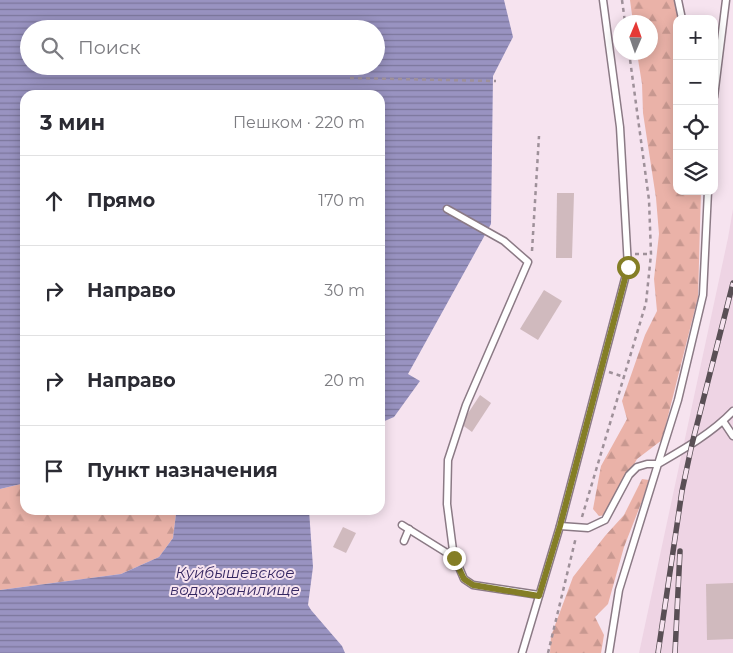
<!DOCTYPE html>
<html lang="ru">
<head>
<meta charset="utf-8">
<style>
  body { margin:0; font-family:Montserrat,sans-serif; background:#f7f7f7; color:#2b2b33 }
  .controls { position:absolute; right:15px; top:15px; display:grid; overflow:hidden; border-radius:10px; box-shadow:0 2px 12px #0003 }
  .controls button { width:45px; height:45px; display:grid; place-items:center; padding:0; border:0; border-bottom:1px solid #e1e1e2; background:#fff; color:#2b2b33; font:25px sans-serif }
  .compass { position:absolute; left:613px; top:15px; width:45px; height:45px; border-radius:50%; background:#fff; box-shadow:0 2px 12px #0003; rotate:2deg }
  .stop { position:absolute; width:15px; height:15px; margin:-11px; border:4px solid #847e26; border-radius:50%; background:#fff }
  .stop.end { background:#847e26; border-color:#fff; box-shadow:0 1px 5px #0008 }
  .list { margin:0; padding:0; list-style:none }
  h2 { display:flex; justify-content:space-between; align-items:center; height:65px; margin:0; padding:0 20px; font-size:21px }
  h2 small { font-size:16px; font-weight:400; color:#7c7c81 }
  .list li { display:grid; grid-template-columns:32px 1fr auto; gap:15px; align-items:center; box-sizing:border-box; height:90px; padding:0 20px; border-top:1px solid #e1e1e2 }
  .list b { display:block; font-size:19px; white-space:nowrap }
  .list em { font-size:16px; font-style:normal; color:#7c7c81 }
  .icon { flex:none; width:28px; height:28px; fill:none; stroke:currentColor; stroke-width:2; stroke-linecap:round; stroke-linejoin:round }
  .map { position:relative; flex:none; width:733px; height:653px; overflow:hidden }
  .search { position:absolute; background:#fff; box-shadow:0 2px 12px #0003; left:20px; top:20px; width:365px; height:55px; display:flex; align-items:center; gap:12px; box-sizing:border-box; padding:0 18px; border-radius:28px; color:#7c7c81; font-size:19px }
  .panel { position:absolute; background:#fff; box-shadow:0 2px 12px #0003; left:20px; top:90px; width:365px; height:425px; border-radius:15px }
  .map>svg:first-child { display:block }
  .built { fill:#eed4e4 }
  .forest { fill:url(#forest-firs) }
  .water { fill:url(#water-rules); fill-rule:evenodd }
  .building { fill:#d0babe }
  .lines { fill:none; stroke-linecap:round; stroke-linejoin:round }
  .lane-casing { stroke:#8b7a85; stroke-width:9 }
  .path { stroke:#9e9099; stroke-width:2.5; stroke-dasharray:4 4; stroke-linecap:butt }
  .lane { stroke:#fff; stroke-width:6 }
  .rail-casing { stroke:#594f55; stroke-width:5.5 }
  .rail { stroke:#f6e3ef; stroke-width:4; stroke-dasharray:11; stroke-linecap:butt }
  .route { stroke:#847e26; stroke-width:6 }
  .labels { text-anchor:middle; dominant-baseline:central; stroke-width:4; stroke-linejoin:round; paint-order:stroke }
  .water-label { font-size:15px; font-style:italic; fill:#352761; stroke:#f6e3ef }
</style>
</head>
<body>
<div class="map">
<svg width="733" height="653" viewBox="0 0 733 653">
  <defs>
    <pattern id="forest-firs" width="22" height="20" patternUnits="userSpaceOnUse" patternTransform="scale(1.25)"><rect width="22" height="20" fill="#eab2a8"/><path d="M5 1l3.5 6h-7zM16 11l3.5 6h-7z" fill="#c89890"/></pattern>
    <pattern id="water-rules" width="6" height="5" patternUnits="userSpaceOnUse" patternTransform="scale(1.25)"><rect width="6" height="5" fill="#9993c1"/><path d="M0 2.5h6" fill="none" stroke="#7c779c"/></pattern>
  </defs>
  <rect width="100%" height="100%" fill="#f6e3ef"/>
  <polygon class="built" points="733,209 733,653 639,653 728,238"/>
  <g class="forest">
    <polygon points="630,0 675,0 679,19 677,19 677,191 701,191 698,297 662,440 637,459 606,515 599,516 593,509 601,466 627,419 622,401 645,335 657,311 654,279 659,234 656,198 643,113 642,84 637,53 650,52 650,22 633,22"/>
    <polygon points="642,479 649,480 642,501 624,547 608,604 595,617 604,635 601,653 550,653 551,636 573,577 605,536 624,515"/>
    <polygon points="25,483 25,510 175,510 176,514 173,538 159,557 121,574 0,590 0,489"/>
  </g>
  <g class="water">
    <path d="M0,0H504L513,37L493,76L491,224L408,374L420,381L394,417L380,423V95H25V483L0,489ZM29,29H376V66H29Z"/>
    <polygon points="175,510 309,510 313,567 308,605 311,610 342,646 345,653 0,653 0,590 121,574 159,557 173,538 176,514"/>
  </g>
  <g class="building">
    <polygon points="557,193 574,193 572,258 556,258"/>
    <polygon points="544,290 562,301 538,340 520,329"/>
    <polygon points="480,395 491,403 472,432 461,424"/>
    <polygon points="343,527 356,533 346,553 333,547"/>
    <polygon points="733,583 733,639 707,640 706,584"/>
  </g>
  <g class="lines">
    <defs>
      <g id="lane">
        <polyline points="678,0 682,19"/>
        <polyline points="714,97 726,0"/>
        <polyline points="447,209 504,241 528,262 466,405 448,460 447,504 454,558"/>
        <polyline points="723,421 733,436"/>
        <polyline points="402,525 455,558 464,579 473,585 539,595"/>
        <polyline points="560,526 588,528 605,520 629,475 637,467 647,464 658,464 678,400 703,295 708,191"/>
        <polyline points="404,541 409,529"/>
        <polyline points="522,653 560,526 628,267 620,127 603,0"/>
        <path d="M609,653L619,590L658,464C684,449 712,433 733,411"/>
      </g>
    </defs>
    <use href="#lane" class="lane-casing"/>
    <g class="path">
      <polyline points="622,0 625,22"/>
      <polyline points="350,78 496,81"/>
      <polyline points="532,251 539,136"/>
      <polyline points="635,254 651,254"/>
      <polyline points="609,372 624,377"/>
      <polyline points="582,517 646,303 651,254 649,200 629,52"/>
      <polyline points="548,653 576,537"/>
    </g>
    <use href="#lane" class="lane"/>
    <defs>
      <g id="rail">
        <polyline points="658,653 682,491 692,444 733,283"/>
        <polyline points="675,653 680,551"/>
      </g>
    </defs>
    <use href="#rail" class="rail-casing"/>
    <use href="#rail" class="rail"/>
  </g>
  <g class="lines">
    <polyline class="route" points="454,558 464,579 473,585 539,596 560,526 628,267"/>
  </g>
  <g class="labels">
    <g class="water-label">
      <text x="235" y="572">Куйбышевское<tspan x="235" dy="17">водохранилище</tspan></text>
    </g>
  </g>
</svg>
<div class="controls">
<button>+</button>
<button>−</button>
<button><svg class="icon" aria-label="locate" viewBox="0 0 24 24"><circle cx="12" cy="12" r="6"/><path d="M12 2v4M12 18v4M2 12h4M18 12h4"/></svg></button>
<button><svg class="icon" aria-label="layers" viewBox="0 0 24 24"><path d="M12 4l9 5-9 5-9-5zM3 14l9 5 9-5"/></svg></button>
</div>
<svg class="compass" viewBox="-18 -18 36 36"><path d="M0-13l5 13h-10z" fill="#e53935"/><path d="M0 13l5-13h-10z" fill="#7c7c81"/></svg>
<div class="stop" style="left:628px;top:267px"></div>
<div class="stop end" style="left:454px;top:558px"></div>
<div class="search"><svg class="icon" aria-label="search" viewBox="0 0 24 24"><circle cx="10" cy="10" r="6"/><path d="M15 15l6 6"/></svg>Поиск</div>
<section class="panel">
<h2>3 мин<small>Пешком · 220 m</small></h2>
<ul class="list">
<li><svg class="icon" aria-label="ahead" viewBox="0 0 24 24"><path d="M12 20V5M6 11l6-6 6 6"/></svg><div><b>Прямо</b></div><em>170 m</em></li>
<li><svg class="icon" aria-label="right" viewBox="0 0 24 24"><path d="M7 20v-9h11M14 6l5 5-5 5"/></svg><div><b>Направо</b></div><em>30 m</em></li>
<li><svg class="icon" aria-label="right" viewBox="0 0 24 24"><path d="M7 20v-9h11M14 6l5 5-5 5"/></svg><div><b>Направо</b></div><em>20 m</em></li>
<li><svg class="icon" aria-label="arrive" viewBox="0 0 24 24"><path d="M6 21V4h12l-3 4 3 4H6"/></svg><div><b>Пункт назначения</b></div></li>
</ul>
</section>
</div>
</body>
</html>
